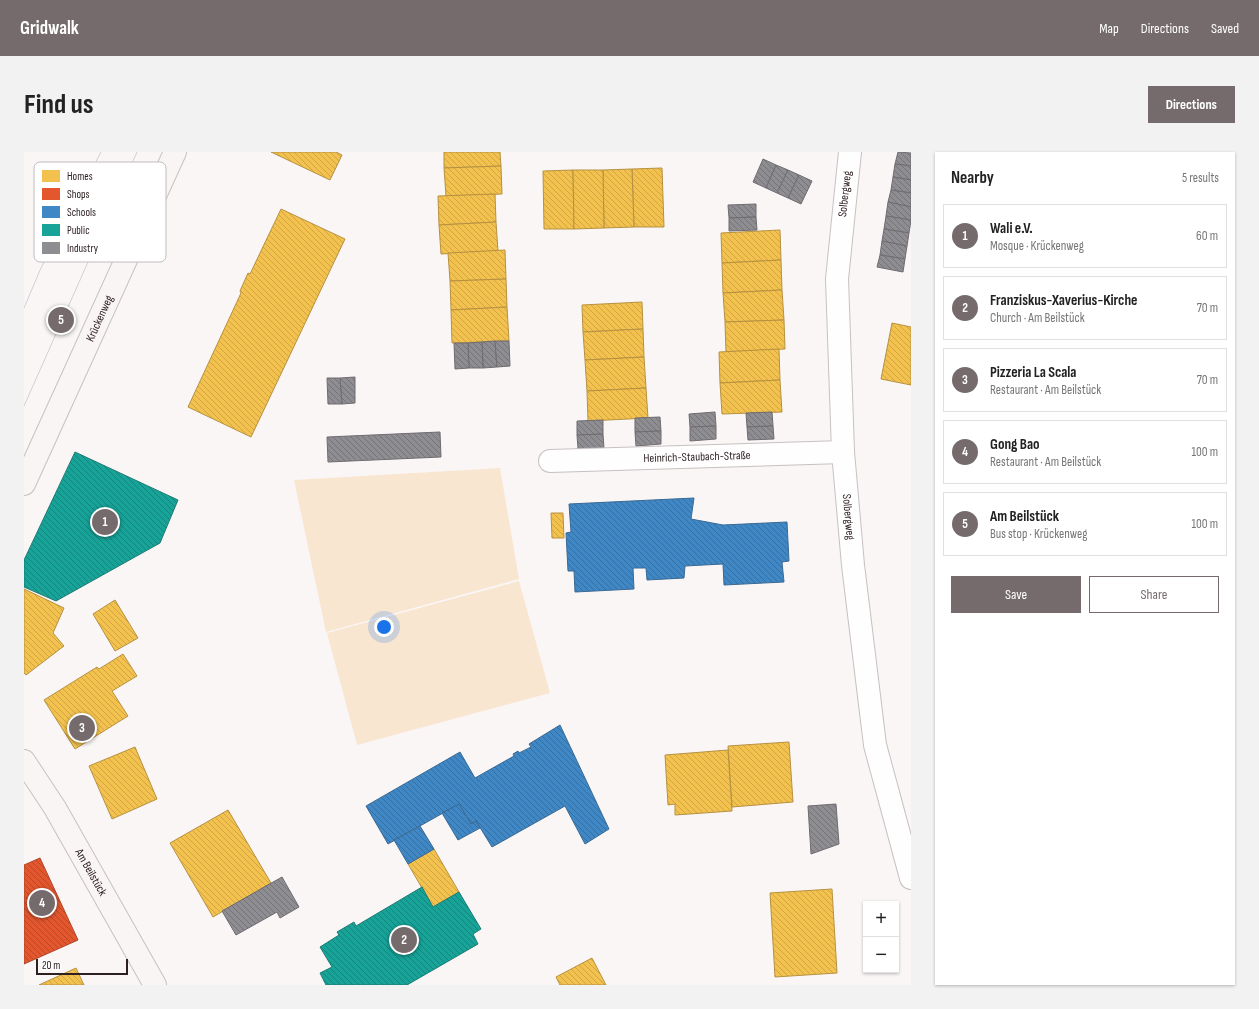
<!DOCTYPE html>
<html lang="en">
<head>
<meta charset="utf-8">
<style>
  body { margin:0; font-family:"Sofia Sans Condensed",sans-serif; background:#f2f2f2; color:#222 }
  .controls { position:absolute; right:12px; bottom:12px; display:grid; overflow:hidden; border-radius:0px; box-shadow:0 1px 3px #0004 }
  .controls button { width:36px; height:36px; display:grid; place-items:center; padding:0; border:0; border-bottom:1px solid #e0e0e0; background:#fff; color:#222; font:20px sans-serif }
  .scale { position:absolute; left:12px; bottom:10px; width:92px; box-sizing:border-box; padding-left:4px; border:2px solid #2e2022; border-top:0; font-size:11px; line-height:14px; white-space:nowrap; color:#2e2022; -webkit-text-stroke:3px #fff; paint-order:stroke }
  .you { position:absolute; left:360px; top:475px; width:14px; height:14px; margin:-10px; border:3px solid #fff; border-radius:50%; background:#1a73e8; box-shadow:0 0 0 6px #1a73e833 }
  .badge { display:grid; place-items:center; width:26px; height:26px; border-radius:50%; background:#756b6c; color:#fff; font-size:13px; font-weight:700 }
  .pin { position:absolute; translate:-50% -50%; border:2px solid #fff; box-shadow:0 1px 4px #0006 }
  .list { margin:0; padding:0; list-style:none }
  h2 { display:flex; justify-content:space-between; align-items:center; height:52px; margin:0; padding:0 16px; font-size:17px }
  h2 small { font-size:13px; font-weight:400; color:#767676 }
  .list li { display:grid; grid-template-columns:26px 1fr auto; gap:12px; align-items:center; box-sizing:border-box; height:64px; margin:0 8px 8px; padding:0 8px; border:1px solid #e0e0e0; border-radius:0px }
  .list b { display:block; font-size:15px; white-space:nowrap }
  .list p { margin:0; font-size:13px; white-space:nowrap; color:#767676 }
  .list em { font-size:13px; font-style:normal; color:#767676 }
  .actions { display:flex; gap:8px; padding:12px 16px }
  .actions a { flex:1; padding:9px 0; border:1px solid #756b6c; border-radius:0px; text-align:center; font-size:14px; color:#756b6c }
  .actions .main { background:#756b6c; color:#fff }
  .map { position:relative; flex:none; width:887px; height:833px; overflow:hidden; border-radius:0px }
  header { display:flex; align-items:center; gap:24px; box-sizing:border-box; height:56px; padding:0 20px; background:#756b6c; color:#fff }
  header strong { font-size:19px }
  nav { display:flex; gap:22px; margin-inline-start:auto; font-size:14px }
  .intro { display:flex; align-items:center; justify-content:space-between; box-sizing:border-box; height:96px; padding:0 24px }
  h1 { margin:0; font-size:28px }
  .button { padding:10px 18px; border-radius:0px; background:#756b6c; color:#fff; font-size:14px; font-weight:700 }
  main { display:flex; gap:24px; padding:0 24px }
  aside { flex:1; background:#fff; border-radius:0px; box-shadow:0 1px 3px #0004 }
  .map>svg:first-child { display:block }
  .green { fill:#f9e6d1 }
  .homes { fill:url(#homes-back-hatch); stroke:#b79141 }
  .shops { fill:url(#shops-back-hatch); stroke:#ad462a }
  .schools { fill:url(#schools-back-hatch); stroke:#3a6994 }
  .public { fill:url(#public-back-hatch); stroke:#1e7c75 }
  .industry { fill:url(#industry-back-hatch); stroke:#706c70 }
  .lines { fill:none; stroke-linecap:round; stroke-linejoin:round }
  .street-casing { stroke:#c8c0c1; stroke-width:24 }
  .secondary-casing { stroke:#c8c0c1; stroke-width:24 }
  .street { stroke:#fefefe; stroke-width:22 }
  .secondary { stroke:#f9f5f4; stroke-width:22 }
  .tram { stroke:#d1d0d0; stroke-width:1 }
  .labels { text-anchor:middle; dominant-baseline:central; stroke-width:4; stroke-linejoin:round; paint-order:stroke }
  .street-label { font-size:12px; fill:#2e2022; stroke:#fff }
  .key { fill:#fff; stroke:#c0bcbd; stroke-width:1 }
  .key-label { font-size:11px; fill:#2e2022 }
</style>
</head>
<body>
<header>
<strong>Gridwalk</strong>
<nav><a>Map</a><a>Directions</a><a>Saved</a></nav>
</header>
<div class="intro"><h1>Find us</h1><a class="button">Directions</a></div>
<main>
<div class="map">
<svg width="887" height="833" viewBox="0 0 887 833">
  <defs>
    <pattern id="homes-back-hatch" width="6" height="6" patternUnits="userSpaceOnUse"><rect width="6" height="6" fill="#f2c14e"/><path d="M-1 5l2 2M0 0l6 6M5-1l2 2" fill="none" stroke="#d0a644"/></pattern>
    <pattern id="shops-back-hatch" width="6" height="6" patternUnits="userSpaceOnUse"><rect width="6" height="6" fill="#e4572e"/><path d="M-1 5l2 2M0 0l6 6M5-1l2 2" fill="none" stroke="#b94827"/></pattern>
    <pattern id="schools-back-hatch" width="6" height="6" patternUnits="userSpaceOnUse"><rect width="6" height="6" fill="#3f88c5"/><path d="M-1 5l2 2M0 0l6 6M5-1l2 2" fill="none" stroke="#356fa0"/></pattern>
    <pattern id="public-back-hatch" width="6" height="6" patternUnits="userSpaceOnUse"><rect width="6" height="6" fill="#17a398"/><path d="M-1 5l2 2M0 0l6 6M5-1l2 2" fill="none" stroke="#15847c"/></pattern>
    <pattern id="industry-back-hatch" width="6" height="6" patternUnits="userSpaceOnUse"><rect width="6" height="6" fill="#8d8d92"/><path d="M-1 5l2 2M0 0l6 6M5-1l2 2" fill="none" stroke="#747377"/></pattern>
  </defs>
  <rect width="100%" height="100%" fill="#faf6f6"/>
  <g class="green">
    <polygon points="476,316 495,427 302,480 270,328"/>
    <polygon points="495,429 526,541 333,593 303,481"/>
  </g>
  <g class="homes">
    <polygon points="247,0 312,0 318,3 306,28"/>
    <polygon points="420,0 476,0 477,14 420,16"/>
    <polygon points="477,14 478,42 422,44 420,16"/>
    <polygon points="638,16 640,75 610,75 608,17"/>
    <polygon points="608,17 610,75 580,76 579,18"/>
    <polygon points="549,18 550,77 520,77 519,19"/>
    <polygon points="549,18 579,18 580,76 550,77"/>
    <polygon points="471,42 472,70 415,73 414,44"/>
    <polygon points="257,57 321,87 227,285 164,255 217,141 216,139 224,121 226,122"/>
    <polygon points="472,70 474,99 417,102 415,73"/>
    <polygon points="756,78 757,108 698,111 697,81"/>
    <polygon points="481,98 482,127 426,129 424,101"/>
    <polygon points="757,108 758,138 699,141 698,111"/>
    <polygon points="482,127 483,155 427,158 426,129"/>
    <polygon points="758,138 760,168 701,170 699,141"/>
    <polygon points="618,150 619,177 559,180 558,153"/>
    <polygon points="483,155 485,189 428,191 427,158"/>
    <polygon points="760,168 761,197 702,200 701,170"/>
    <polygon points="868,171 887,175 887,233 857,227"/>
    <polygon points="619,177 620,205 561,208 559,180"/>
    <polygon points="755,197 756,228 696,231 695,200"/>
    <polygon points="620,205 622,236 563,239 561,208"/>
    <polygon points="756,228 758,260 698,262 696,231"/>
    <polygon points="622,236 624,266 564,269 563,239"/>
    <polygon points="527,361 539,361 540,386 528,386"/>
    <polygon points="0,437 40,456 29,481 40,494 2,523 0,521"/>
    <polygon points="91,448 114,486 91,499 69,462"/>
    <polygon points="99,502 113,524 88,539 104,564 51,597 20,548 73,515 75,517"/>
    <polygon points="765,590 769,650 708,655 704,594"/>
    <polygon points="111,595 133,647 88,667 65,614"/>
    <polygon points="704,598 708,659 651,663 651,652 644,653 641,603"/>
    <polygon points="204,658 247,731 189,765 146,691"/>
    <polygon points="410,697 435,740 409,755 384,712"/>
    <polygon points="808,737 813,821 751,825 746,741"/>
    <polygon points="568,806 582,833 536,833 532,825"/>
    <polygon points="52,816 60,833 15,833"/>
  </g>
  <polygon class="shops" points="16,706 54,788 0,812 0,713"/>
  <g class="schools">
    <polygon points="670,346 667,367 699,373 763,370 765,409 758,410 760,430 700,433 699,412 661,414 660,426 623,428 622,416 609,416 610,437 551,440 550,419 544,419 542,381 547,380 545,352"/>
    <polygon points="536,573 585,677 561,692 541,654 468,695 452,669 447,672 435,652 364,692 342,654 436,600 451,626 490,604 489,602 494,599 495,601 507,595 505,592"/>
    <polygon points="435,652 447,672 452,669 456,676 434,688 418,661"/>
    <polygon points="396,674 410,697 384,712 370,688"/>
  </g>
  <g class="public">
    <polygon points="51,300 154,348 136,391 32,449 0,435 0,408"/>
    <polygon points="398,735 409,755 435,740 457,777 449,782 454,792 383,833 302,833 296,821 308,815 296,795 315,783 313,780 330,770 332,774"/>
  </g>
  <g class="industry">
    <polygon points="874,0 887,1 887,14 871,12"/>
    <polygon points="739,7 752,13 742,36 729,30"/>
    <polygon points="871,12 887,14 887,28 869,25"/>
    <polygon points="752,13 764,18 753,41 742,36"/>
    <polygon points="764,18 775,23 764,46 753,41"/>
    <polygon points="775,23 788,29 777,52 764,46"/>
    <polygon points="869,25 887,28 887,41 867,38"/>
    <polygon points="867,38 887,41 887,55 864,50"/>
    <polygon points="864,50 887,55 887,68 862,64"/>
    <polygon points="732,52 732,65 705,66 704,53"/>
    <polygon points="862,64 887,68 885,81 860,77"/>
    <polygon points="732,65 733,78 705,79 705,66"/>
    <polygon points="860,77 885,81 883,94 858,89"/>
    <polygon points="858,89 883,94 881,107 856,103"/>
    <polygon points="856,103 881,107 879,120 853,115"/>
    <polygon points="471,189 473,215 459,216 458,190"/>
    <polygon points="471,189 485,189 486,214 473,215"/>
    <polygon points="458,190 459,216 445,216 444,191"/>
    <polygon points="430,191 444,191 445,216 431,217"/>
    <polygon points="331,225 331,251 318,252 316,226"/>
    <polygon points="303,226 316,226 318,252 304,252"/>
    <polygon points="691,260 692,274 666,275 665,262"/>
    <polygon points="748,260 749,274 723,275 722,261"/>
    <polygon points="636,265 637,279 611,280 611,266"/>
    <polygon points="579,268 579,282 553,283 553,269"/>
    <polygon points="692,274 692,287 666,289 666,275"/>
    <polygon points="749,274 750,287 724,288 723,275"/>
    <polygon points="637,279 637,292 612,294 611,280"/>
    <polygon points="416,280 417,305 304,310 303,285"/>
    <polygon points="579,282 580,296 554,297 553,283"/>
    <polygon points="812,652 815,692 787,702 784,654"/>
    <polygon points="258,725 275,755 256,766 253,760 212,783 198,759"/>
  </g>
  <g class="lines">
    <defs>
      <g id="street">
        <path id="s1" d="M826,0L813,127L819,300L829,413L851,593L887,726"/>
        <path id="s2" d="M526,309L819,300"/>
      </g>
      <g id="secondary">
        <path id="s3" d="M0,332L151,0"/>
        <path id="s4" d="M0,609L31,656L131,833"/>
      </g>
    </defs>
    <use href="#street" class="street-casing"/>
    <use href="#secondary" class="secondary-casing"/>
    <use href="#street" class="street"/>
    <use href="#secondary" class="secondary"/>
    <g class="tram">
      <polyline points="0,156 17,116 77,0"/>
      <polyline points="0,254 113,0"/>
    </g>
  </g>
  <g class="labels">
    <g class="street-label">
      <text transform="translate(821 42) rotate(-84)">Solbergweg</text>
      <text stroke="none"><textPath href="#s3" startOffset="182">Krückenweg</textPath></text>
      <text stroke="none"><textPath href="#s2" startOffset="147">Heinrich-Staubach-Straße</textPath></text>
      <text stroke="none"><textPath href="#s1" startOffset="366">Solbergweg</textPath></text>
      <text stroke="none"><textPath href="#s4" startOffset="130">Am Beilstück</textPath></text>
    </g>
  </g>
  <rect x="10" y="10" width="132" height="100" rx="6" class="key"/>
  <rect x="18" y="18" width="18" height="12" fill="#f2c14e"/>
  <rect x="18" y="36" width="18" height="12" fill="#e4572e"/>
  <rect x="18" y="54" width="18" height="12" fill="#3f88c5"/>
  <rect x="18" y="72" width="18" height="12" fill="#17a398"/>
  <rect x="18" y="90" width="18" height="12" fill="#8d8d92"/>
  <g class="key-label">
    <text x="43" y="28">Homes</text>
    <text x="43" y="46">Shops</text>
    <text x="43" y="64">Schools</text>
    <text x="43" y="82">Public</text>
    <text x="43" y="100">Industry</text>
  </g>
</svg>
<div class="controls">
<button>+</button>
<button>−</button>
</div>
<div class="scale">20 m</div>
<div class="you"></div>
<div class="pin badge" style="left:81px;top:370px">1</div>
<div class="pin badge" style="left:380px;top:788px">2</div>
<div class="pin badge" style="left:58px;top:576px">3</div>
<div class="pin badge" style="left:18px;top:751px">4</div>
<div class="pin badge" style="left:37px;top:168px">5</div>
</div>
<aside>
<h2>Nearby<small>5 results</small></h2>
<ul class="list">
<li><span class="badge">1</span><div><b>Wali e.V.</b><p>Mosque · Krückenweg</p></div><em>60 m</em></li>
<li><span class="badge">2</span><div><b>Franziskus-Xaverius-Kirche</b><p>Church · Am Beilstück</p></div><em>70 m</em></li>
<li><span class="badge">3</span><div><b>Pizzeria La Scala</b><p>Restaurant · Am Beilstück</p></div><em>70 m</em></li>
<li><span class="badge">4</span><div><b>Gong Bao</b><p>Restaurant · Am Beilstück</p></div><em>100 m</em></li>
<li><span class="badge">5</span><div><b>Am Beilstück</b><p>Bus stop · Krückenweg</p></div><em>100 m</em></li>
</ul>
<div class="actions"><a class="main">Save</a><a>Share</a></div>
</aside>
</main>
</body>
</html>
